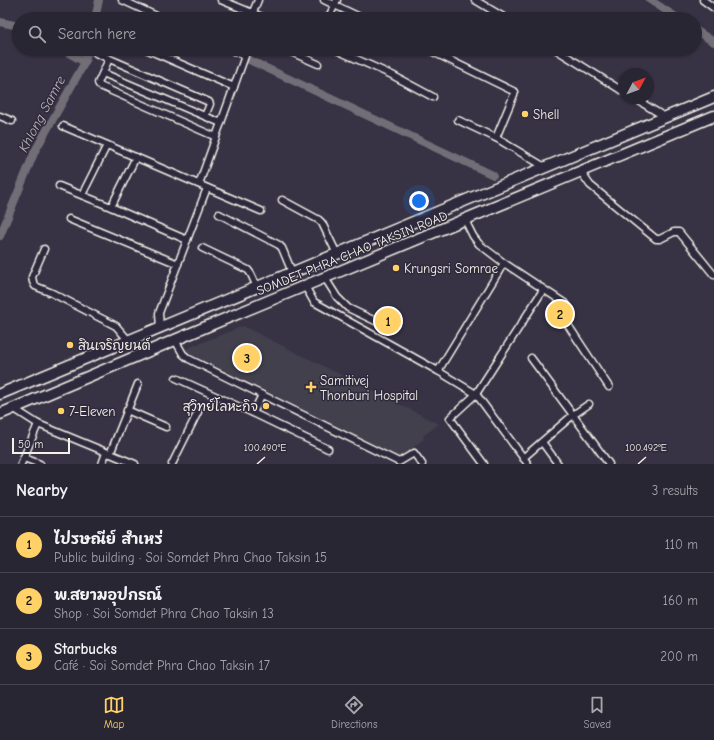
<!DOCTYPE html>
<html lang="en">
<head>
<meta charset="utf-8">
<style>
  body { margin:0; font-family:"Comic Neue","Playpen Sans Thai",sans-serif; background:#35323f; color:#f1f3f6 }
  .compass { position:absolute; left:618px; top:68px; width:36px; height:36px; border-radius:50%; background:#292633; box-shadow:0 1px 3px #0004; rotate:49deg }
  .scale { position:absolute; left:12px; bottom:10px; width:58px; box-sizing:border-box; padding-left:4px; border:2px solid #f4f1e8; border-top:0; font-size:11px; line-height:14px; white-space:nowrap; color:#f4f1e8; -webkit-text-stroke:3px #2f2a3d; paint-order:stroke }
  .you { position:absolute; left:419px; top:201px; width:14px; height:14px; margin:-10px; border:3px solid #fff; border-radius:50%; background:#1a73e8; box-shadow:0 0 0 6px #1a73e833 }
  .badge { display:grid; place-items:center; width:26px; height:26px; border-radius:50%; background:#ffd166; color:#111; font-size:13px; font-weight:700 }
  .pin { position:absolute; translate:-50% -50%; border:2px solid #fff; box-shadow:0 1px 4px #0006 }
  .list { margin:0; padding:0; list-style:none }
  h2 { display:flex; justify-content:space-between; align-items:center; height:52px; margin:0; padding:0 16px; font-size:17px }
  h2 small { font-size:13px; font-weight:400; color:#a5a5ac }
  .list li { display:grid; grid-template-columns:26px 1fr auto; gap:12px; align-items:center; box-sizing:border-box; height:56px; padding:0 16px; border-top:1px solid #45434e }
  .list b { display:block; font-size:15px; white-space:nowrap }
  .list p { margin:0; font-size:13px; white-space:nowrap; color:#a5a5ac }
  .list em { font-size:13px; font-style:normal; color:#a5a5ac }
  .icon { flex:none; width:22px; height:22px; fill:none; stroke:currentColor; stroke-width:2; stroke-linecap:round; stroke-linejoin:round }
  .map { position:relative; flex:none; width:714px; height:464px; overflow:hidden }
  .search { position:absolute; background:#292633; box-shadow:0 1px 3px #0004; left:12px; right:12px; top:12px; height:44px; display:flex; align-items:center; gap:10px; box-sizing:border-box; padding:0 14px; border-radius:22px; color:#a5a5ac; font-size:15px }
  .sheet { height:220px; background:#292633 }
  nav { display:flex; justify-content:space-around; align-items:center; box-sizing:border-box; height:56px; border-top:1px solid #45434e; background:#292633; font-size:11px; color:#a5a5ac }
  nav a { display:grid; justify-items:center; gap:2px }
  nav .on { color:#ffd166 }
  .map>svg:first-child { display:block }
  .built { fill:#433f4e }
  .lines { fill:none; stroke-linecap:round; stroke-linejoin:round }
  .canal { stroke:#726e77; stroke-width:8 }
  .street-casing { stroke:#f4f1e8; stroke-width:9 }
  .primary-casing { stroke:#f4f1e8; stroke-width:13 }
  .street { stroke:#2f2a3d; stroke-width:6 }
  .primary { stroke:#2f2a3d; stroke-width:10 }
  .ticks { fill:none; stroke:#f4f1e8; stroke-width:1.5 }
  .poi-dot { fill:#ffd166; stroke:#2f2a3d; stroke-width:1.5 }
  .labels { text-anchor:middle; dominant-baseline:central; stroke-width:3; stroke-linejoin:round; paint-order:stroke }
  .poi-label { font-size:13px; fill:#f4f1e8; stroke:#2f2a3d; text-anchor:start }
  .street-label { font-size:13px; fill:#f4f1e8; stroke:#2f2a3d }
  .water-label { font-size:14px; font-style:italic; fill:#bab6b5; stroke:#2f2a3d }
  .ticks-label { font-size:10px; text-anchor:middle; fill:#f4f1e8; stroke:#2f2a3d; stroke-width:3; stroke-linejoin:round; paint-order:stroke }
</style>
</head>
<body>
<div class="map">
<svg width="714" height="464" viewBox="0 0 714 464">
  <rect width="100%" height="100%" fill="#373244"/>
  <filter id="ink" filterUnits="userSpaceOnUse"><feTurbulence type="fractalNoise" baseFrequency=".025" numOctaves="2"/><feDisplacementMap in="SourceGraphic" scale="8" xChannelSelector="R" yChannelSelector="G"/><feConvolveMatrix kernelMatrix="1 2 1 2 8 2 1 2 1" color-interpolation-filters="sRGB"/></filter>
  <g filter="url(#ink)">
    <polygon class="built" points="243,326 439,424 423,436 424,439 399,458 183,350"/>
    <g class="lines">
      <g class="canal">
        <polyline points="650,0 679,19"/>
        <polyline points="95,19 99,0"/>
        <polyline points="0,22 14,25 19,27"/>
        <polyline points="695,30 714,42"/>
        <polyline points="61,49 85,62"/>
        <polyline points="247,59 493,175"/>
        <polyline points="0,236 35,151 85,62 88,49"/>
      </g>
      <defs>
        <g id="street">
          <polyline points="122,0 163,19"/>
          <polyline points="221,0 267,19"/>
          <polyline points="324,0 364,19"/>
          <polyline points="475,0 507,19"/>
          <polyline points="703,0 714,8"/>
          <polyline points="250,19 258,0"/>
          <polyline points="328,19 337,0"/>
          <polyline points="146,49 234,87"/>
          <polyline points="284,49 318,64"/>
          <polyline points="334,49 392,75 433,97"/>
          <polyline points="427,49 515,92 496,138"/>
          <polyline points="555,49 624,92"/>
          <polyline points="96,53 209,102 210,104 205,116"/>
          <polyline points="109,59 98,83 100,86 216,137"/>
          <polyline points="103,73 221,123"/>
          <polyline points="634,98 665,117"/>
          <polyline points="0,116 12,121"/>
          <polyline points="458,120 496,138 545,167"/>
          <polyline points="63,126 261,211"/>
          <polyline points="581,172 590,185 656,239 660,239 674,232 679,232 714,275"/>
          <polyline points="199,184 245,56 229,49"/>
          <polyline points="59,186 111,207 187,240"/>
          <polyline points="82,195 107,145"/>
          <polyline points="282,200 319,220 322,223 337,254"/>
          <polyline points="111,207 136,157"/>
          <polyline points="219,214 279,245 282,248 292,272"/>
          <polyline points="69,219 178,264"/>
          <path d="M465,220L473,236L479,244L504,263L566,304C572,311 566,315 566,322L609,387"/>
          <polyline points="202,248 248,270 251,274 257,287"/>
          <polyline points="44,249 32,277 33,282 35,286 52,293 116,326 129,341"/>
          <polyline points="325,278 337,297 348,308 388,327"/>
          <polyline points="305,286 314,302 438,371 476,394 528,464"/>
          <polyline points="160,328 159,313 207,188"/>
          <polyline points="175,340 183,354 189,359 399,462 414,453 422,464"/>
          <polyline points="531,358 609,464"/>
          <polyline points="438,371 504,263"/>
          <polyline points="176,378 253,413 328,449"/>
          <polyline points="13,408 38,424 135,464"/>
          <polyline points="127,410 166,427"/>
          <polyline points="253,413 262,395"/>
          <polyline points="542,442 558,464"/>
          <polyline points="110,454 138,384"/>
          <polyline points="24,458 40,464"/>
          <polyline points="523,458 573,415 589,404"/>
          <polyline points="21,464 38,424"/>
          <polyline points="102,464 106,453"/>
          <polyline points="172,464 198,412"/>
          <polyline points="484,464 450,418 476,394 543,290"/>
        </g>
        <g id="primary">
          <polyline points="0,394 714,97"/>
          <polyline points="0,414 208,326 714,116"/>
        </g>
      </defs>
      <use href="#street" class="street-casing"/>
      <use href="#primary" class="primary-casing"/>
      <use href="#street" class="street"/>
      <use href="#primary" class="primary"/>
    </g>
  </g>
  <path class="ticks" d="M257,464L265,457M638,464L646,457"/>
  <g class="poi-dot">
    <circle cx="525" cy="114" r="4"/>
    <circle cx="396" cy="268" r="4"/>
    <circle cx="70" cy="345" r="4"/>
    <path d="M309 381h4v4h4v4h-4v4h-4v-4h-4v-4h4z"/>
    <circle cx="266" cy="406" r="4"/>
    <circle cx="61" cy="411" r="4"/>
  </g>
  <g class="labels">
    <g class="poi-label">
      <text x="533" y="114">Shell</text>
      <text x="404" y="268">Krungsri Somrae</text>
      <text x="78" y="345">สินเจริญยนต์</text>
      <text x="320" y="380">Samitivej<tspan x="320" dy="15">Thonburi Hospital</tspan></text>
      <text x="258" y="406" text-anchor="end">สุวิทย์โลหะกิจ</text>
      <text x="69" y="411">7-Eleven</text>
    </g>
    <g class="street-label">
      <text transform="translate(352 253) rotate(-22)">SOMDET PHRA CHAO TAKSIN ROAD</text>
    </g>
    <g class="water-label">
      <text transform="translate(42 114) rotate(-62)">Khlong Samre</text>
    </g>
  </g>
  <g class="ticks-label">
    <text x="265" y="451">100.490°E</text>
    <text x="646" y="451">100.492°E</text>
  </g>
</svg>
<svg class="compass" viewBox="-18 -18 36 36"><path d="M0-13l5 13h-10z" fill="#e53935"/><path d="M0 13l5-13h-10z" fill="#a5a5ac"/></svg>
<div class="scale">50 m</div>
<div class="you"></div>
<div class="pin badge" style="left:388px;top:321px">1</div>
<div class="pin badge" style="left:560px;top:314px">2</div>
<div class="pin badge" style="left:247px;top:358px">3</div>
<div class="search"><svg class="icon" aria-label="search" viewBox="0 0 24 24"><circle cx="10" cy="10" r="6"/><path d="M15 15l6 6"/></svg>Search here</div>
</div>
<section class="sheet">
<h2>Nearby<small>3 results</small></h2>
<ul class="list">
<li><span class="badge">1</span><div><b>ไปรษณีย์ สำเหร่</b><p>Public building · Soi Somdet Phra Chao Taksin 15</p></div><em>110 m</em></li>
<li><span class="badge">2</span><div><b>พ.สยามอุปกรณ์</b><p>Shop · Soi Somdet Phra Chao Taksin 13</p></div><em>160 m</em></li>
<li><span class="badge">3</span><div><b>Starbucks</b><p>Café · Soi Somdet Phra Chao Taksin 17</p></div><em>200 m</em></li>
</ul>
</section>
<nav>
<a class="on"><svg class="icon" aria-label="map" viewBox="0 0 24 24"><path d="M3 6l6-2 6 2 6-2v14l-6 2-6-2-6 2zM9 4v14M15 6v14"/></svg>Map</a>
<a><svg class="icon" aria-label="directions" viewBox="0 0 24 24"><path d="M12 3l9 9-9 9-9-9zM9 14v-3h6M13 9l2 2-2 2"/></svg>Directions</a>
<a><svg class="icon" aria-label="saved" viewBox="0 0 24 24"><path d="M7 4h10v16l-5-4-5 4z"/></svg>Saved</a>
</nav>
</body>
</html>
